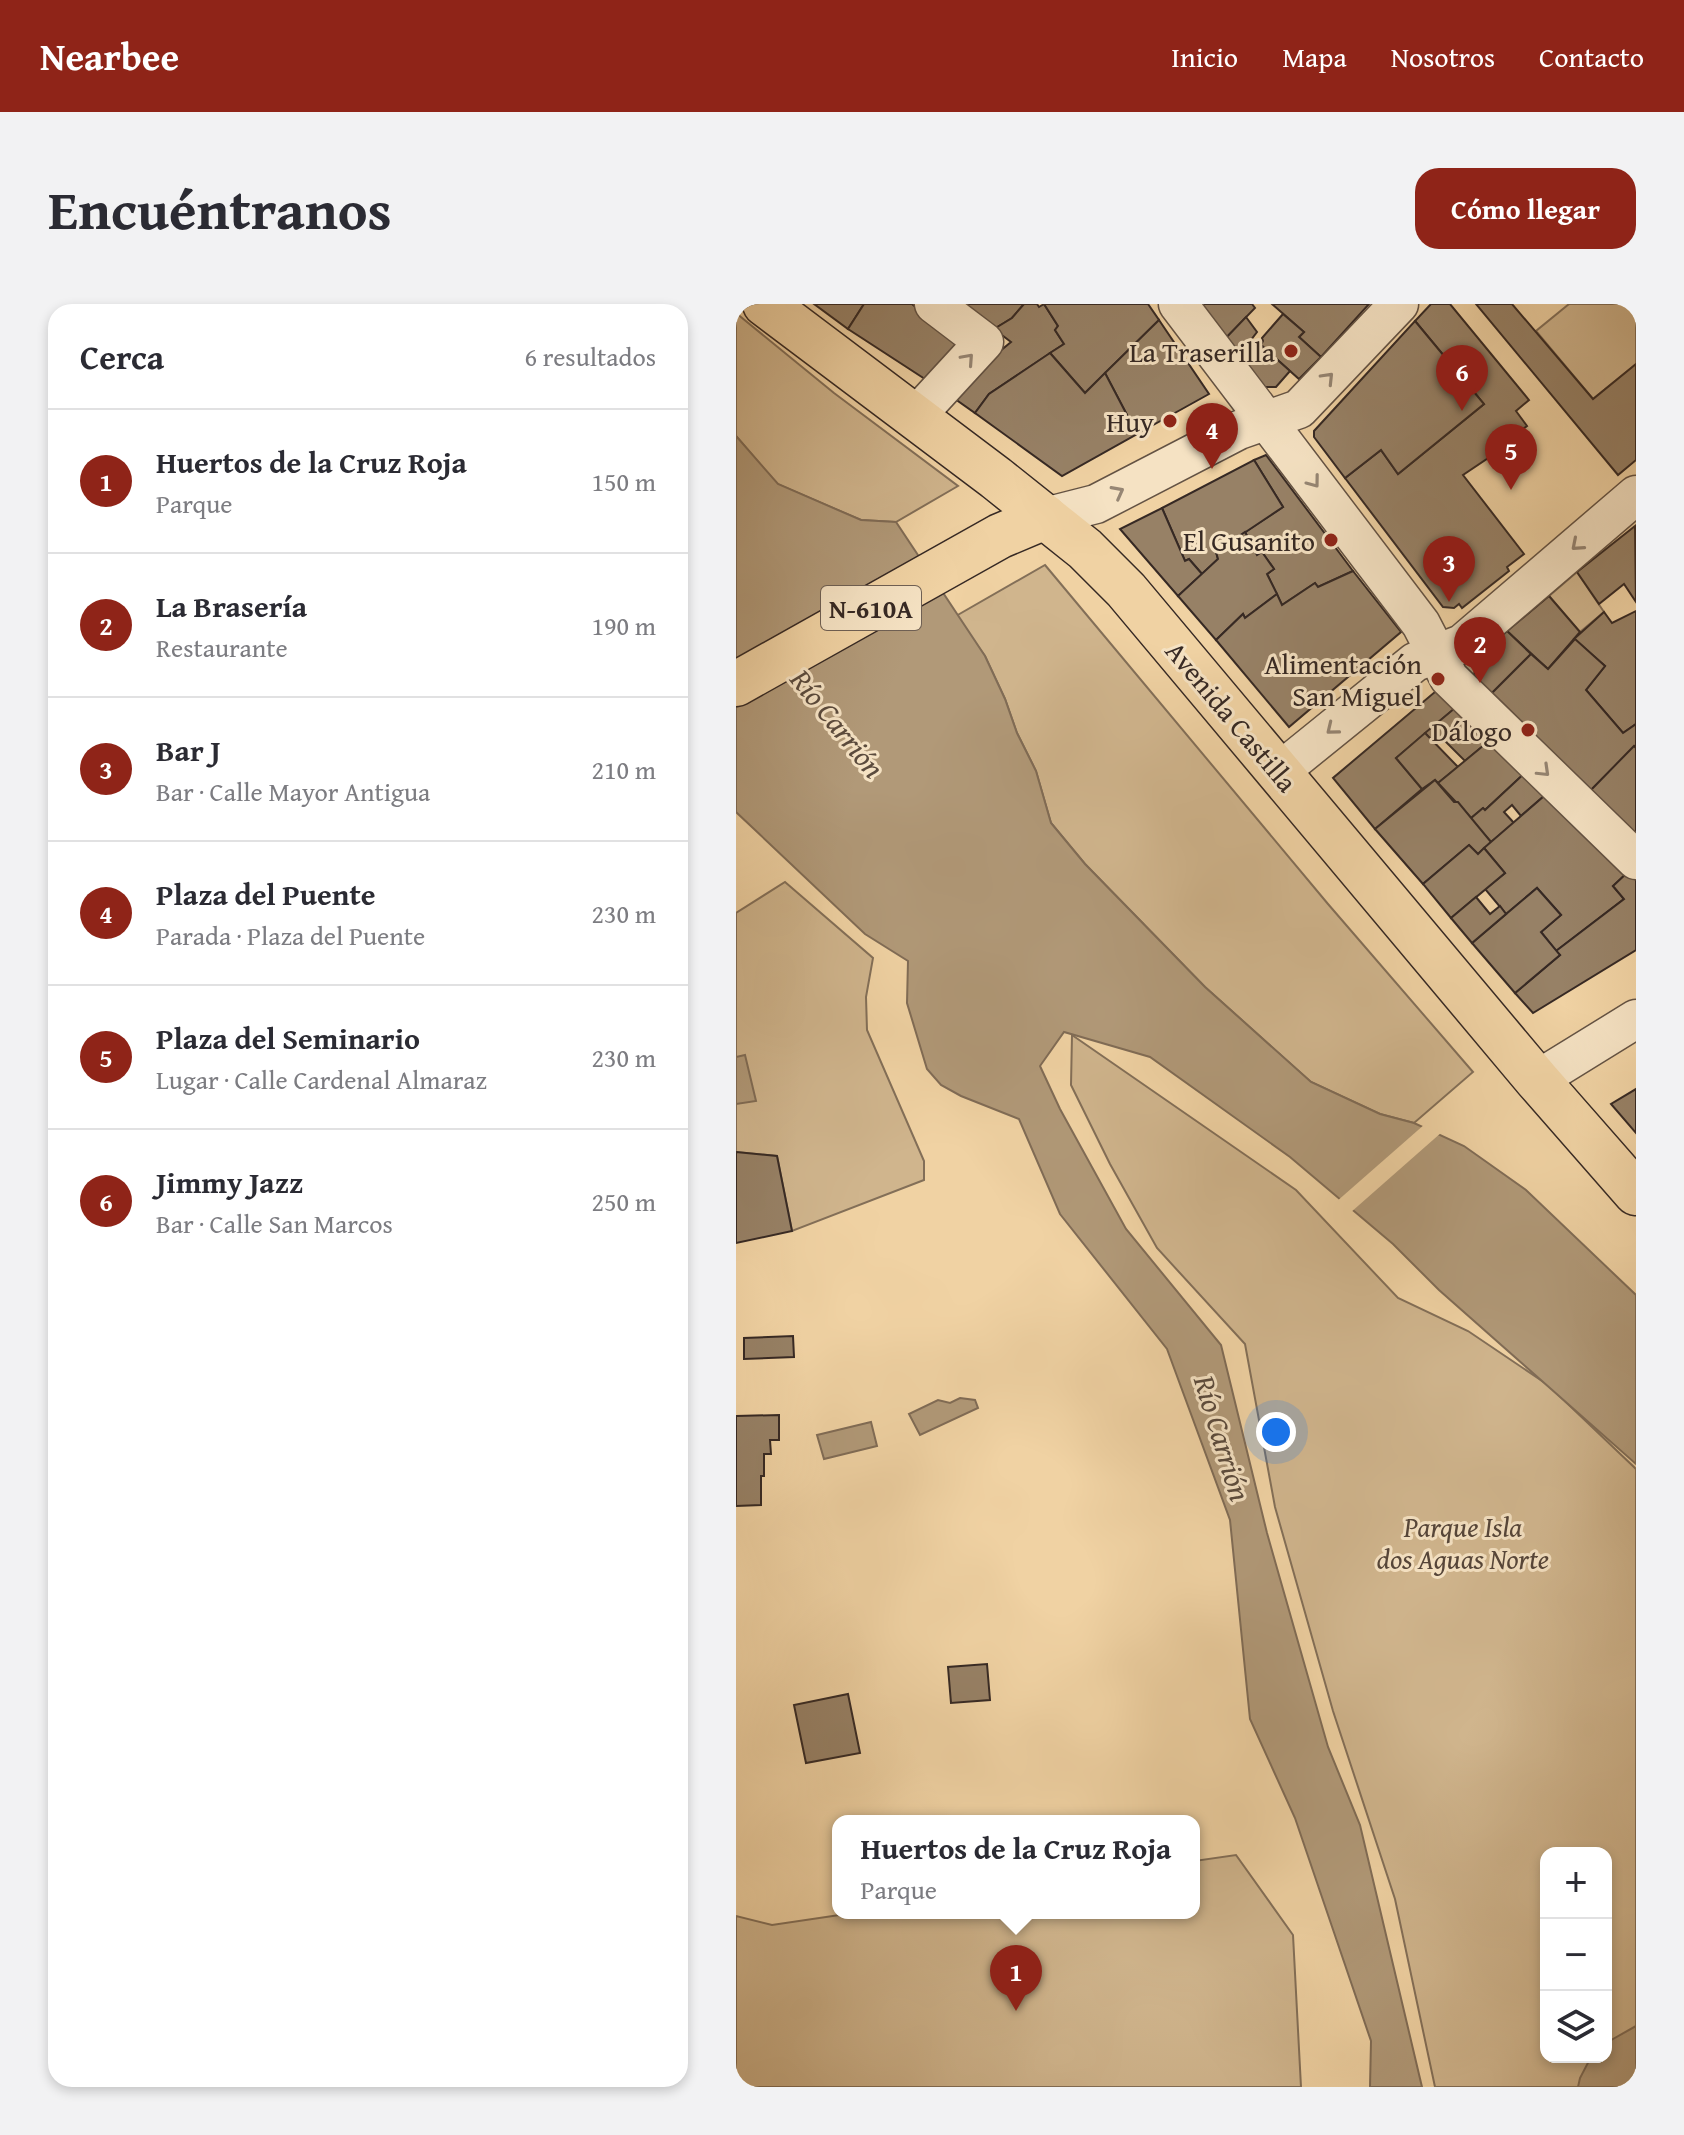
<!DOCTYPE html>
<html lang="es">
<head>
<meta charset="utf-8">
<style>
  body { margin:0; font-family:"Gentium Book Plus",serif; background:#f2f2f3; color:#2b2b33 }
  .controls { position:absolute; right:24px; bottom:24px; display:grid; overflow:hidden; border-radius:16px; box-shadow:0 4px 12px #0003 }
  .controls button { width:72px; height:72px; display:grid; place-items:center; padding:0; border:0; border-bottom:2px solid #e1e1e2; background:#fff; color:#2b2b33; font:40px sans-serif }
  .you { position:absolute; left:540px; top:1128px; width:28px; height:28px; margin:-20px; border:6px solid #fff; border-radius:50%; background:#1a73e8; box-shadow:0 0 0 12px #1a73e833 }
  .badge { display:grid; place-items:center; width:52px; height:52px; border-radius:50%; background:#8f2418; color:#fff; font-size:26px; font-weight:700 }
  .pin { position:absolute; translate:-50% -66px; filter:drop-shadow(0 2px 4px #0008) }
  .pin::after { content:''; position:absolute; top:42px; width:28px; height:24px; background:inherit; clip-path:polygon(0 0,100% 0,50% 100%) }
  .popup { position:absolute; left:96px; top:1511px; width:368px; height:104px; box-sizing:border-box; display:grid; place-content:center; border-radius:16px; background:#fff; filter:drop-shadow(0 2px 6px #0005); font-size:26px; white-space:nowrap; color:#7c7c81 }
  .popup b { font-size:30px; color:#2b2b33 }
  .popup::after { content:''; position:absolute; left:50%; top:100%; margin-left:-16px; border:16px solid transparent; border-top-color:#fff }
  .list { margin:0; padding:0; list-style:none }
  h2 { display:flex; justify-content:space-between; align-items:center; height:104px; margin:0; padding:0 32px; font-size:34px }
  h2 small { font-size:26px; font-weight:400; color:#7c7c81 }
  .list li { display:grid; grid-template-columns:52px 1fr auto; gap:24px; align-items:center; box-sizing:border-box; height:144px; padding:0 32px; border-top:2px solid #e1e1e2 }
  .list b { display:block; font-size:30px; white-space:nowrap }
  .list p { margin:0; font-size:26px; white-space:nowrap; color:#7c7c81 }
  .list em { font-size:26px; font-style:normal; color:#7c7c81 }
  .icon { flex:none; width:44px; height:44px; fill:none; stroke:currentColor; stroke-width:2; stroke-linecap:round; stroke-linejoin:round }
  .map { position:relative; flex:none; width:900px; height:1783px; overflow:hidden; border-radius:24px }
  header { display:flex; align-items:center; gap:48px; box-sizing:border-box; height:112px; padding:0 40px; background:#8f2418; color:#fff }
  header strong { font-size:38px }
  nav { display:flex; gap:44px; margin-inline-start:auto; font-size:28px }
  .intro { display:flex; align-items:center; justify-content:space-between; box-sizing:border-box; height:192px; padding:0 48px }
  h1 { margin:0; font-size:56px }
  .button { padding:20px 36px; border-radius:24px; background:#8f2418; color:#fff; font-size:28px; font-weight:700 }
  main { display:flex; gap:48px; padding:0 48px }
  aside { flex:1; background:#fff; border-radius:24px; box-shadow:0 4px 12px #0003 }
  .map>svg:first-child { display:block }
  .green { fill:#d0b58d; stroke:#836f58; stroke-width:2; fill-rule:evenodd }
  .water { fill:#b19978; stroke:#806c56; stroke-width:2 }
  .pier { fill:#f0d2a3 }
  .building { fill:#978166; stroke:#362924; stroke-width:2 }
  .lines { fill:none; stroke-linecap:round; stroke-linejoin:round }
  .minor-casing { stroke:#645344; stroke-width:41 }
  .major-casing { stroke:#362924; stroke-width:47 }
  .highway-casing { stroke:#362924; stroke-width:47 }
  .minor { stroke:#f5e2c3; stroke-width:38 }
  .major { stroke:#f0d2a3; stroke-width:44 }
  .highway { stroke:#f0d2a3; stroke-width:44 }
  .oneway { stroke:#968674 }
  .poi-dot { fill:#8f2418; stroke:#f5e2c3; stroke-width:3 }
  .labels { text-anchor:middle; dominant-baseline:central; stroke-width:6; stroke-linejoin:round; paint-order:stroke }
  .shield { fill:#f5e2c3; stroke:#6f6054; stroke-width:2 }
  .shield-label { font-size:26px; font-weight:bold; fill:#362924 }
  .poi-label { font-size:28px; fill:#362924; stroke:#f5e2c3; text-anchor:end }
  .street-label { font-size:28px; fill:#362924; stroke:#f5e2c3 }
  .park-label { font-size:28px; font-style:italic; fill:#554539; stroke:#f5e2c3 }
  .water-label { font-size:30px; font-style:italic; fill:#5b4b3d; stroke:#f5e2c3 }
</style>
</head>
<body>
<header>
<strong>Nearbee</strong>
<nav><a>Inicio</a><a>Mapa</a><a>Nosotros</a><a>Contacto</a></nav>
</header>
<div class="intro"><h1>Encuéntranos</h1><a class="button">Cómo llegar</a></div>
<main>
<aside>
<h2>Cerca<small>6 resultados</small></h2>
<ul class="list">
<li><span class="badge">1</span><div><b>Huertos de la Cruz Roja</b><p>Parque</p></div><em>150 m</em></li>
<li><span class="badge">2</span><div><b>La Brasería</b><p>Restaurante</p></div><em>190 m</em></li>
<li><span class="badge">3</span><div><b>Bar J</b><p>Bar · Calle Mayor Antigua</p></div><em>210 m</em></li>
<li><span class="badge">4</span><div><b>Plaza del Puente</b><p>Parada · Plaza del Puente</p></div><em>230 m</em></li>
<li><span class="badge">5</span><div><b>Plaza del Seminario</b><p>Lugar · Calle Cardenal Almaraz</p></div><em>230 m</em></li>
<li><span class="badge">6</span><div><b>Jimmy Jazz</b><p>Bar · Calle San Marcos</p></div><em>250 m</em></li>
</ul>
</aside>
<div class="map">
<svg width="900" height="1783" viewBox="0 0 900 1783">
  <rect width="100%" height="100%" fill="#f0d2a3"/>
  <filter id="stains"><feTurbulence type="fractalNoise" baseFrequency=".0025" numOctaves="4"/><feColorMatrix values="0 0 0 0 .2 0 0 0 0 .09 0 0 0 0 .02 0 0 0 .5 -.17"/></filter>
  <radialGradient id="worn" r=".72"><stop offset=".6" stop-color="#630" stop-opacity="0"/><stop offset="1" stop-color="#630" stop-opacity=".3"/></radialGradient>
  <g class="green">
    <polygon points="833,0 900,0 900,60 857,95 800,27"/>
    <polygon points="0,9 98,89 222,182 160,218 125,216 41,180 0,132"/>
    <polygon points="309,261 592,600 737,768 678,819 644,810 575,778 469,683 349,560 315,519 300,467 281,429 269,395 249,352 220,312"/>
    <polygon points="841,268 868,308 844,328 813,292"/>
    <polygon points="49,578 137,654 130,693 131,726 188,857 188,876 56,927 41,852 0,848 0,609"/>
    <path d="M336,731L560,886L662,994L732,1027L812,1081L900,1165V1783H699L659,1595L597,1407L539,1203L509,1040L421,944L374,860L335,781ZM810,1549H870V1753H810Z"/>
    <polygon points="500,1551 557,1631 565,1783 0,1783 0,1612 36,1621 117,1609 458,1609 458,1557"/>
  </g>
  <g class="water">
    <polygon points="0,132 42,180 125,216 160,218 249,352 269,395 281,429 300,467 315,519 349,560 469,683 575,778 644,810 678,819 728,842 790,886 900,991 900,1160 703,986 657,940 554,853 414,753 328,728 304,762 324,805 390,925 485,1041 531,1229 592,1443 624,1521 686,1783 634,1783 635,1737 559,1514 514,1415 494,1216 431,1045 324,910 283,815 225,792 205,781 191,765 171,699 172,657 129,630 0,508"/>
    <polygon points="9,751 20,797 0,800 0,753"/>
    <polygon points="224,1094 239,1096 242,1104 184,1131 173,1110 202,1096 214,1099"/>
    <polygon points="135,1118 141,1142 88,1155 81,1131"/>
    <polygon points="900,1722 900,1783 842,1783 844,1774 855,1753 870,1753 870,1739"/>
  </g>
  <polygon class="pier" points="689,820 706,828 614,909 600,898"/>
  <g class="building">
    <polygon points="78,0 128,0 112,25"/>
    <polygon points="128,0 176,0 224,42 192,77 112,25"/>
    <polygon points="223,0 288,0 276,14 258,25"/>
    <polygon points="288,0 301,0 303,3 308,0 322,22 319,26 328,40 253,90 239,109 212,90 275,38 258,25 276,14"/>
    <polygon points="308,0 412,0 423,16 349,89 314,49 328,40 319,26 322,22"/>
    <polygon points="460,0 516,0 519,4 487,37"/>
    <polygon points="536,0 633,0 585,53 563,33 568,28"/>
    <polygon points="695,0 714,0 793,96 780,107 791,122 775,134 776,138 727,171 788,250 771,263 773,267 726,304 723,300 718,304 707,303 609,174 645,146 662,170 748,100 679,17"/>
    <polygon points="740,0 776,0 857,95 900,60 900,156 882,171"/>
    <polygon points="547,10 568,28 563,33 585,53 563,75 525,41 527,37 526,34"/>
    <polygon points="510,13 521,28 515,36 522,44 525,41 554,67 540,83 526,83 487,37"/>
    <polygon points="423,16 473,90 401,130 369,69"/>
    <polygon points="679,17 748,100 662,170 645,146 609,174 578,133 578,127"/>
    <polygon points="314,49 349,89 369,69 401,130 326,172 239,109 253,90"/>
    <polygon points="530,151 617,267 582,283 579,279 546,301 531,270 538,265 526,248 521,251 509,228 547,203 518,156"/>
    <polygon points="518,156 547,203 480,248 482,255 466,270 453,255 449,257 426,204"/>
    <polygon points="426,204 449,257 453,255 466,270 442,292 384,225"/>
    <polygon points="899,222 900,298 888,280 863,300 841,268"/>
    <polygon points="509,228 521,251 526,248 538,265 531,270 541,290 509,314 507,310 480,336 442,292 482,255 480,248"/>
    <polygon points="617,267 665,328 553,423 480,336 507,310 509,314 541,290 546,301 579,279 582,283"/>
    <polygon points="813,292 844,328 812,365 771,327"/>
    <polygon points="900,307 900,420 887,429 850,386 869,362 838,335 868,308 876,319"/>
    <polygon points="771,327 795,350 753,392 738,372 741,352"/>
    <polygon points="839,335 869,362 850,386 887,429 900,420 900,441 854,487 756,389 795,350 812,365"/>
    <polygon points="706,382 725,399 660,454 686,485 639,525 597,474"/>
    <polygon points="725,399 759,432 729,457 707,435 699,440 689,429"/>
    <polygon points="689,429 722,463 702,479 699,476 686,485 660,454"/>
    <polygon points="759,432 793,465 749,506 747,504 735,514 702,479"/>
    <polygon points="898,442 900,444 900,535 854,487"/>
    <polygon points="793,465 815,486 785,512 776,501 768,508 778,519 755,538 734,515 747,504 749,506"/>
    <polygon points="699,476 718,498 722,498 755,538 742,550 733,541 687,580 639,525"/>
    <polygon points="815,486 892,568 877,582 888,595 820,647 805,628 825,611 801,584 770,610 749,585 769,569 748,544"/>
    <polygon points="733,541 742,550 748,544 769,569 715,614 687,580"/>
    <polygon points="892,568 900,576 900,646 797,709 779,689 824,651 820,647 888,595 877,582"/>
    <polygon points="801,584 825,611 805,628 824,651 779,689 736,639"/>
    <polygon points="740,593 754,610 764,602 770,610 736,639 715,614"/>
    <polygon points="900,785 900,829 875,800"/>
    <polygon points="0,848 41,852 56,927 0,939"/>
    <polygon points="57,1032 58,1053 8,1055 8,1034"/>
    <polygon points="43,1111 43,1136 34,1136 35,1150 28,1150 28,1172 25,1172 25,1201 0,1202 0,1112"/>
    <polygon points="251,1360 254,1396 215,1399 212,1363"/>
    <polygon points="112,1390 124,1449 70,1459 58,1401"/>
  </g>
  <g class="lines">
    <defs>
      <g id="minor">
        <polyline points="442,0 685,320 713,374 900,556"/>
        <polyline points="179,113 248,38 198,0"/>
        <polyline points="309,213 360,200 503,126 563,105 663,0"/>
        <polyline points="543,468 679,358 726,340 900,191"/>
        <polyline points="801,776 900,715"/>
      </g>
      <polyline id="major" points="29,0 260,174 349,245 390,286 801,776 900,889"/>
      <polyline id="highway" points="0,380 264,232 309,213"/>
    </defs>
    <use href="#minor" class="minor-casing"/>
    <use href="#major" class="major-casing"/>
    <use href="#highway" class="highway-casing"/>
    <use href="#minor" class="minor"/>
    <use href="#major" class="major"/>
    <use href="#highway" class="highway"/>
  </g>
  <defs><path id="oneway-chevron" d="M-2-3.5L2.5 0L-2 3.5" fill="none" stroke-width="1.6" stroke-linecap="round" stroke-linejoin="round" transform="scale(2)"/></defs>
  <g class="oneway">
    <use href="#oneway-chevron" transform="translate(232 55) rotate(-48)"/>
    <use href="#oneway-chevron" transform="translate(592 74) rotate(-46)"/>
    <use href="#oneway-chevron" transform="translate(578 178) rotate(53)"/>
    <use href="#oneway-chevron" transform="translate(382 188) rotate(-28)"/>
    <use href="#oneway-chevron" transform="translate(841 241) rotate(139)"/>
    <use href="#oneway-chevron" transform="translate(596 425) rotate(141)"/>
    <use href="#oneway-chevron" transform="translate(808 467) rotate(44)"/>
  </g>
  <g class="poi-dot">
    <circle cx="555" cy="47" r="8"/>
    <circle cx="434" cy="117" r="8"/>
    <circle cx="595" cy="236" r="8"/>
    <circle cx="702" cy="375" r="8"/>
    <circle cx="792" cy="426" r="8"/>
  </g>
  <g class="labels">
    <rect class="shield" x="85" y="282" width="100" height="44" rx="6"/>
    <g class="shield-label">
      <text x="135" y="304">N-610A</text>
    </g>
    <g class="poi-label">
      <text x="539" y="47">La Traserilla</text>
      <text x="418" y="117">Huy</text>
      <text x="579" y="236">El Gusanito</text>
      <text x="686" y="359">Alimentación<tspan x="686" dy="32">San Miguel</tspan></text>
      <text x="776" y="426">Dálogo</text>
    </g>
    <g class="street-label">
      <text transform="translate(496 412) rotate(50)">Avenida Castilla</text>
    </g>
    <g class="park-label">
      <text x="727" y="1222">Parque Isla<tspan x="727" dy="32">dos Aguas Norte</tspan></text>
    </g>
    <g class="water-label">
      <text transform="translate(102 419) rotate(51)">Río Carrión</text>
      <text transform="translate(487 1134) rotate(73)">Río Carrión</text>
    </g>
  </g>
  <rect width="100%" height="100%" filter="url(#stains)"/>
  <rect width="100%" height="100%" fill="url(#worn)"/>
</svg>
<div class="controls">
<button>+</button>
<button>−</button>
<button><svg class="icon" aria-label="layers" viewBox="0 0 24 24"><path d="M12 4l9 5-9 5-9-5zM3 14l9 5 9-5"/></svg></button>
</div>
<div class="you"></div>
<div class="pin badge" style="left:280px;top:1707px">1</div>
<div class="popup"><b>Huertos de la Cruz Roja</b>Parque</div>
<div class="pin badge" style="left:744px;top:379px">2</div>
<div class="pin badge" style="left:713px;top:298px">3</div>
<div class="pin badge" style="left:476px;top:165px">4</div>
<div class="pin badge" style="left:775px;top:186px">5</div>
<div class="pin badge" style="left:726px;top:107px">6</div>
</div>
</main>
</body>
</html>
